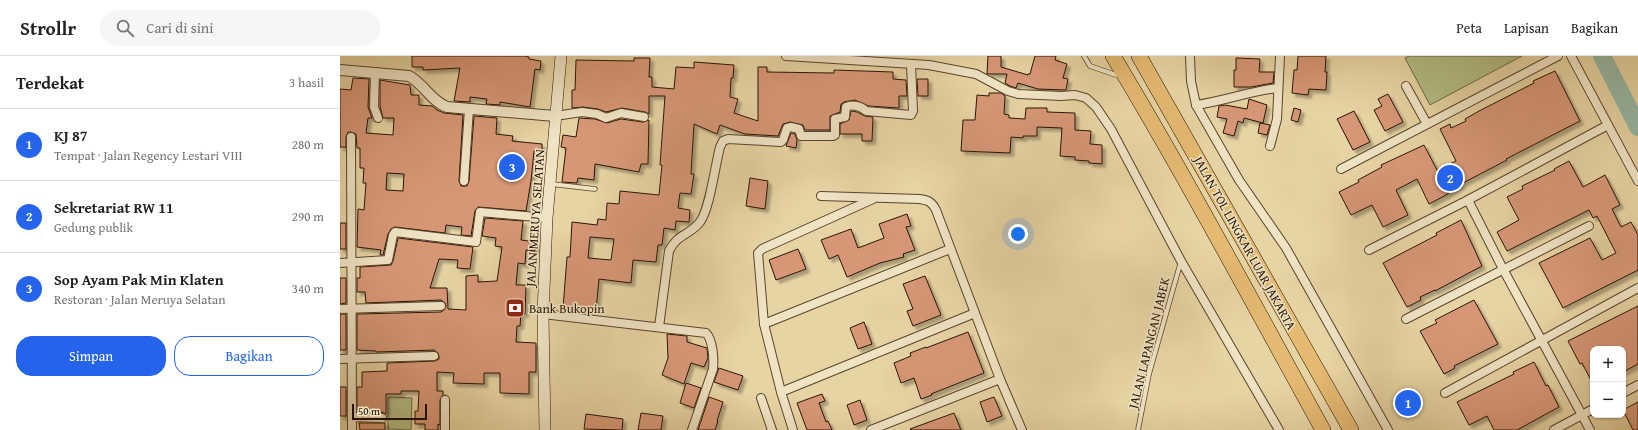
<!DOCTYPE html>
<html lang="id">
<head>
<meta charset="utf-8">
<style>
  body { margin:0; font-family:"Gentium Book Plus",serif; background:#f6f6f6; color:#202124 }
  .controls { position:absolute; right:12px; bottom:12px; display:grid; overflow:hidden; border-radius:8px; box-shadow:0 1px 3px #0004 }
  .controls button { width:36px; height:36px; display:grid; place-items:center; padding:0; border:0; border-bottom:1px solid #e0e0e0; background:#fff; color:#202124; font:20px sans-serif }
  .scale { position:absolute; left:12px; bottom:10px; width:75px; box-sizing:border-box; padding-left:4px; border:2px solid #2a1502; border-top:0; font-size:11px; line-height:14px; white-space:nowrap; color:#2a1502; -webkit-text-stroke:3px #efe3c4; paint-order:stroke }
  .you { position:absolute; left:678px; top:178px; width:14px; height:14px; margin:-10px; border:3px solid #fff; border-radius:50%; background:#1a73e8; box-shadow:0 0 0 6px #1a73e833 }
  .badge { display:grid; place-items:center; width:26px; height:26px; border-radius:50%; background:#2563eb; color:#fff; font-size:13px; font-weight:700 }
  .pin { position:absolute; translate:-50% -50%; border:2px solid #fff; box-shadow:0 1px 4px #0006 }
  .list { margin:0; padding:0; list-style:none }
  h2 { display:flex; justify-content:space-between; align-items:center; height:52px; margin:0; padding:0 16px; font-size:17px }
  h2 small { font-size:13px; font-weight:400; color:#757577 }
  .list li { display:grid; grid-template-columns:26px 1fr auto; gap:12px; align-items:center; box-sizing:border-box; height:72px; padding:0 16px; border-top:1px solid #e0e0e0 }
  .list b { display:block; font-size:15px; white-space:nowrap }
  .list p { margin:0; font-size:13px; white-space:nowrap; color:#757577 }
  .list em { font-size:13px; font-style:normal; color:#757577 }
  .actions { display:flex; gap:8px; padding:12px 16px }
  .actions a { flex:1; padding:9px 0; border:1px solid #2563eb; border-radius:16px; text-align:center; font-size:14px; color:#2563eb }
  .actions .main { background:#2563eb; color:#fff }
  .icon { flex:none; width:22px; height:22px; fill:none; stroke:currentColor; stroke-width:2; stroke-linecap:round; stroke-linejoin:round }
  .map { position:relative; flex:none; width:1298px; height:374px; overflow:hidden }
  header { display:flex; align-items:center; gap:24px; box-sizing:border-box; height:56px; padding:0 20px; background:#fff; border-bottom:1px solid #e0e0e0 }
  header strong { font-size:19px }
  nav { display:flex; gap:22px; margin-inline-start:auto; font-size:14px }
  .search { width:280px; height:36px; background:#f6f6f6; display:flex; align-items:center; gap:10px; box-sizing:border-box; padding:0 14px; border-radius:22px; color:#757577; font-size:15px }
  main { display:flex }
  aside { flex:1; background:#fff }
  .map>svg:first-child { display:block }
  .green { fill:#b3bd87; stroke:#6e6944 }
  .lines { fill:none; stroke-linecap:round; stroke-linejoin:round }
  .river { stroke:#97b8a5; stroke-width:18 }
  .building { fill:#d79777; stroke:#2a1502; fill-rule:evenodd; filter:url(#shadow) }
  .service-casing { stroke:#59452a; stroke-width:5.5 }
  .minor-casing { stroke:#59452a; stroke-width:10 }
  .tertiary-casing { stroke:#59452a; stroke-width:12 }
  .secondary-casing { stroke:#2a1502; stroke-width:12 }
  .motorway-casing { stroke:#2a1502; stroke-width:16 }
  .service { stroke:#efe3c4; stroke-width:4 }
  .minor { stroke:#efe3c4; stroke-width:8 }
  .tertiary { stroke:#efe3c4; stroke-width:10 }
  .secondary { stroke:#efe3c4; stroke-width:11 }
  .motorway { stroke:#e4ba72; stroke-width:15 }
  .labels { text-anchor:middle; dominant-baseline:central; stroke-width:3; stroke-linejoin:round; paint-order:stroke }
  .street-label { font-size:13px; fill:#2a1502; stroke:#efe3c4 }
  .poi-label { font-size:13px; fill:#2a1502; stroke:#efe3c4; text-anchor:start }
</style>
</head>
<body>
<header>
<strong>Strollr</strong>
<div class="search"><svg class="icon" aria-label="search" viewBox="0 0 24 24"><circle cx="10" cy="10" r="6"/><path d="M15 15l6 6"/></svg>Cari di sini</div>
<nav><a>Peta</a><a>Lapisan</a><a>Bagikan</a></nav>
</header>
<main>
<aside>
<h2>Terdekat<small>3 hasil</small></h2>
<ul class="list">
<li><span class="badge">1</span><div><b>KJ 87</b><p>Tempat · Jalan Regency Lestari VIII</p></div><em>280 m</em></li>
<li><span class="badge">2</span><div><b>Sekretariat RW 11</b><p>Gedung publik</p></div><em>290 m</em></li>
<li><span class="badge">3</span><div><b>Sop Ayam Pak Min Klaten</b><p>Restoran · Jalan Meruya Selatan</p></div><em>340 m</em></li>
</ul>
<div class="actions"><a class="main">Simpan</a><a>Bagikan</a></div>
</aside>
<div class="map">
<svg width="1298" height="374" viewBox="0 0 1298 374">
  <defs>
    <filter id="shadow"><feDropShadow dx="3.5" dy="3.5" stdDeviation="1" flood-color="#0004"/></filter>
  </defs>
  <rect width="100%" height="100%" fill="#e7d4a4"/>
  <filter id="stains"><feTurbulence type="fractalNoise" baseFrequency=".005" numOctaves="4"/><feColorMatrix values="0 0 0 0 .2 0 0 0 0 .09 0 0 0 0 .02 0 0 0 .5 -.17"/></filter>
  <radialGradient id="worn" r=".72"><stop offset=".6" stop-color="#630" stop-opacity="0"/><stop offset="1" stop-color="#630" stop-opacity=".3"/></radialGradient>
  <g class="green">
    <polygon points="1069,0 1182,0 1090,49 1065,2"/>
    <polygon points="48,341 72,342 71,374 48,373"/>
  </g>
  <g class="lines">
    <polyline class="river" points="1262,0 1298,71"/>
  </g>
  <g class="building">
    <polygon points="72,0 185,0 189,1 189,3 201,5 200,14 195,13 190,51 160,46 160,49 146,48 147,43 130,41 130,46 114,45 120,12 83,14 83,11 72,11"/>
    <polygon points="648,0 661,0 661,11 688,19 688,18 690,18 695,0 716,0 715,4 727,8 723,22 728,23 726,34 698,33 678,27 676,32 670,30 665,27 667,18 647,18"/>
    <polygon points="958,0 986,0 985,16 987,16 986,34 969,33 968,39 952,37 954,14 957,14"/>
    <path d="M294,2H310L309,21H312V31L334,33L336,11L354,12V6L394,9L393,22H391L390,41L398,43L394,57L418,65V11H427V16L494,17V14L553,16V23L566,24L567,40H559V52L528,50L515,44L504,46L501,48L500,56L490,60V74H465L463,69L450,66L443,68L438,80L405,78L380,69L377,78L354,68L351,118H354L351,138L340,137L338,152L350,154L349,166L336,165L335,174L324,172L322,189H318L316,206L293,204L291,227L259,223L256,254L223,252L227,201H230L232,166L257,169L258,163L266,164L267,147L279,148L280,135L319,139L322,109H320L325,40H309V58L305,56L282,52L266,56L258,53L243,51L232,52V34H235L236,4L294,5ZM250,181L274,183L271,204L248,202Z"/>
    <polygon points="896,2 920,3 919,16 934,16 933,27 911,31 894,31 894,14 896,14"/>
    <polygon points="1215,15 1240,65 1166,103 1167,104 1121,128 1122,129 1108,137 1108,138 1089,148 1077,123 1056,134 1068,159 1043,171 1032,149 1011,159 999,136 1019,126 1018,124 1042,111 1041,109 1084,89 1097,114 1116,105 1100,73 1110,68 1111,72 1126,65 1125,63 1139,55 1194,27 1193,25"/>
    <path d="M13,22L29,23L28,51L32,62H28L26,77L53,79L54,62H43L40,50V24L70,29L71,39H79V49L92,50L97,54L104,57L123,59L119,125L121,130H127L129,125L134,60L157,62L156,78L173,80L172,85L202,88V96L194,95L191,125L186,155L138,151L135,155L131,180L121,179L122,171L106,169L105,177L55,171L51,173L48,178L43,199H40L41,194L17,191L18,153L24,154L26,127H23L24,112H20V92H17L16,78L11,76H8L6,81V91H0V33L11,34ZM47,117L64,118L63,135L46,134Z"/>
    <polygon points="577,23 588,23 588,40 578,40"/>
    <polygon points="649,37 661,37 665,40 664,58 669,59 669,62 685,63 686,52 707,52 707,56 735,57 735,74 751,75 750,88 762,89 762,108 749,107 749,105 735,104 735,101 720,100 722,72 697,71 697,80 683,80 683,82 671,81 670,97 621,95 623,64 635,64 637,39 649,40"/>
    <polygon points="1048,38 1063,66 1045,75 1034,54 1042,50 1038,43"/>
    <polygon points="909,43 927,49 923,67 904,62 903,67 898,65 894,80 883,77 887,63 877,61 879,50 885,49 907,53"/>
    <polygon points="954,52 961,54 958,66 951,64"/>
    <polygon points="511,55 517,56 525,60 533,61 532,85 522,85 522,78 500,78 500,68 509,64"/>
    <polygon points="1014,55 1030,86 1013,94 997,63"/>
    <polygon points="239,62 255,63 267,67 281,63 303,66 309,64 308,108 301,108 299,116 255,108 254,124 238,122 237,127 222,126 226,92 221,91 223,79 236,81"/>
    <polygon points="920,67 930,69 927,79 918,77"/>
    <polygon points="451,77 455,78 457,84 456,92 446,90"/>
    <polygon points="1229,105 1243,131 1265,119 1280,149 1272,153 1281,171 1291,166 1298,179 1298,214 1223,252 1199,207 1250,182 1262,204 1276,197 1257,160 1253,162 1249,154 1167,195 1157,176 1179,164 1167,141 1183,133 1182,130 1215,114 1214,113"/>
    <polygon points="410,122 428,125 425,153 406,150"/>
    <polygon points="567,158 571,170 566,171 575,194 563,198 564,201 540,207 507,221 498,199 489,203 481,184 511,173 518,192 544,182 539,168"/>
    <polygon points="145,162 183,165 181,184 196,186 195,195 186,194 185,208 178,207 176,229 186,229 185,258 181,258 180,270 177,270 176,286 196,287 196,316 189,316 189,338 160,337 160,317 144,317 144,328 113,327 114,317 97,316 97,335 103,335 103,339 100,344 100,369 98,368 98,374 85,374 85,368 75,368 75,355 78,355 79,335 61,335 61,338 46,338 46,358 42,356 17,356 17,331 22,331 22,316 47,315 47,307 95,305 99,303 99,300 98,297 94,294 36,296 36,295 17,294 17,258 101,256 104,254 106,250 105,247 101,244 26,247 25,236 17,236 17,222 20,222 20,211 51,209 53,205 58,182 133,191 130,213 117,212 118,204 99,203 90,232 107,232 108,253 126,254 126,220 138,219 138,226 157,225 162,191 155,190 156,182 142,180"/>
    <polygon points="1121,164 1142,210 1095,235 1095,234 1080,241 1081,244 1067,251 1043,207 1097,179 1096,177"/>
    <rect x="0" y="167" width="6" height="26"/>
    <polygon points="458,193 466,213 436,224 429,204"/>
    <polygon points="585,220 601,259 573,270 567,255 573,253 563,228"/>
    <polygon points="0,222 6,222 6,247 0,248"/>
    <polygon points="1134,244 1158,288 1114,310 1115,312 1104,318 1080,275 1097,267 1095,264"/>
    <polygon points="1298,250 1298,308 1283,316 1283,293 1253,293 1253,328 1242,307 1240,308 1228,285"/>
    <rect x="0" y="258" width="6" height="36"/>
    <polygon points="524,266 532,288 518,293 510,272"/>
    <polygon points="628,276 644,317 591,338 592,339 581,343 574,322 561,327 554,307 571,300 570,297 586,291 586,292"/>
    <polygon points="327,278 347,280 347,286 367,292 368,302 364,311 351,307 344,328 322,319 328,302"/>
    <polygon points="1194,306 1206,330 1208,329 1219,351 1177,374 1154,374 1147,360 1129,369 1117,346 1174,318 1173,316"/>
    <polygon points="379,312 403,320 398,334 374,326"/>
    <polygon points="346,327 361,332 354,352 340,347"/>
    <rect x="0" y="331" width="6" height="29"/>
    <polygon points="482,338 485,345 479,347 486,366 488,365 492,374 467,374 457,347"/>
    <polygon points="369,341 383,346 377,365 378,365 375,374 358,374"/>
    <polygon points="654,341 662,360 647,366 640,346"/>
    <polygon points="1070,341 1074,349 1065,354 1061,346"/>
    <polygon points="520,344 527,364 514,369 507,349"/>
    <polygon points="1298,346 1298,374 1293,374 1283,354"/>
    <polygon points="301,357 323,360 321,374 298,374"/>
    <polygon points="614,357 621,374 571,374 570,373"/>
    <polygon points="246,358 283,363 282,374 244,373"/>
    <polygon points="19,367 45,367 45,374 20,374"/>
  </g>
  <g class="lines">
    <defs>
      <g id="service">
        <polyline points="744,0 750,10 779,20"/>
        <polyline points="211,128 255,133"/>
        <polyline points="798,374 809,318 841,205"/>
      </g>
      <g id="minor">
        <polyline points="446,0 589,9 636,18 668,35 678,38 721,40 735,39 746,42 756,51 771,73 841,205 939,374"/>
        <polyline points="850,0 851,25 856,49 899,124 946,192 1048,374"/>
        <polyline points="1231,0 1298,125"/>
        <polyline points="35,16 34,51 38,62"/>
        <polyline points="1066,30 1087,68"/>
        <path d="M856,49C884,45 910,35 938,32"/>
        <polyline points="215,60 242,56 257,58 266,62 281,57 304,61"/>
        <polyline points="11,81 12,374"/>
        <polyline points="930,90 937,63 940,0"/>
        <polyline points="1001,113 1218,0"/>
        <polyline points="124,125 129,53"/>
        <path d="M481,140L579,143C588,144 592,146 596,154L660,323L682,374"/>
        <polyline points="1128,144 1163,213 1250,374"/>
        <polyline points="1029,194 1128,144 1268,69"/>
        <polyline points="0,207 48,204 53,179 55,176 136,186 140,156 207,162"/>
        <polyline points="0,253 101,250"/>
        <path d="M203,258L366,277C373,284 374,303 373,313L352,374"/>
        <polyline points="1066,263 1249,170"/>
        <polyline points="424,268 610,193"/>
        <path d="M319,271L329,195C337,178 350,179 360,166C370,152 375,110 380,91L383,85L388,83L441,86L443,84L447,72L451,71L459,73L461,80H493L495,79V63L505,61L506,51C513,48 521,50 526,55L571,59L573,55L571,8"/>
        <polyline points="0,303 94,300"/>
        <polyline points="441,336 635,257"/>
        <polyline points="1105,337 1298,232"/>
        <polyline points="1283,337 1298,329"/>
        <polyline points="421,342 432,374"/>
        <polyline points="12,361 42,362"/>
        <polyline points="105,374 105,344"/>
        <polyline points="453,374 441,336 424,268 418,197 422,193 533,143"/>
        <polyline points="531,374 660,323"/>
        <polyline points="1214,374 1253,353"/>
      </g>
      <path id="tertiary" d="M0,14L69,20C84,28 91,45 107,51L215,60"/>
      <polyline id="secondary" points="205,374 203,258 207,162 221,0"/>
      <g id="motorway">
        <path d="M773,0C847,123 914,249 983,374"/>
        <polyline points="799,0 1011,374"/>
      </g>
    </defs>
    <use href="#service" class="service-casing"/>
    <use href="#minor" class="minor-casing"/>
    <use href="#tertiary" class="tertiary-casing"/>
    <use href="#secondary" class="secondary-casing"/>
    <use href="#motorway" class="motorway-casing"/>
    <use href="#service" class="service"/>
    <use href="#minor" class="minor"/>
    <use href="#tertiary" class="tertiary"/>
    <use href="#secondary" class="secondary"/>
    <use href="#motorway" class="motorway"/>
  </g>
  <defs>
    <symbol id="bank-square" viewBox="-11 -11 22 22"><rect x="-9" y="-9" width="18" height="18" rx="4" fill="#8f2418" stroke="#efe3c4"/><path d="M-6-4H6V4H-6ZM0-2.3a2.3 2.3 0 1 0 0 4.6a2.3 2.3 0 1 0 0-4.6Z" fill="#fff"/></symbol>
  </defs>
  <g fill-rule="evenodd">
    <use href="#bank-square" x="164" y="241" width="22" height="22"/>
  </g>
  <g class="labels">
    <g class="street-label">
      <text transform="translate(195 162) rotate(-86)">JALAN MERUYA SELATAN</text>
      <text transform="translate(905 187) rotate(61)">JALAN TOL LINGKAR LUAR JAKARTA</text>
      <text transform="translate(809 287) rotate(-76)">JALAN LAPANGAN JABEK</text>
    </g>
    <g class="poi-label">
      <text x="189" y="252">Bank Bukopin</text>
    </g>
  </g>
  <rect width="100%" height="100%" filter="url(#stains)"/>
  <rect width="100%" height="100%" fill="url(#worn)"/>
</svg>
<div class="controls">
<button>+</button>
<button>−</button>
</div>
<div class="scale">50 m</div>
<div class="you"></div>
<div class="pin badge" style="left:1068px;top:347px">1</div>
<div class="pin badge" style="left:1110px;top:122px">2</div>
<div class="pin badge" style="left:172px;top:111px">3</div>
</div>
</main>
</body>
</html>
